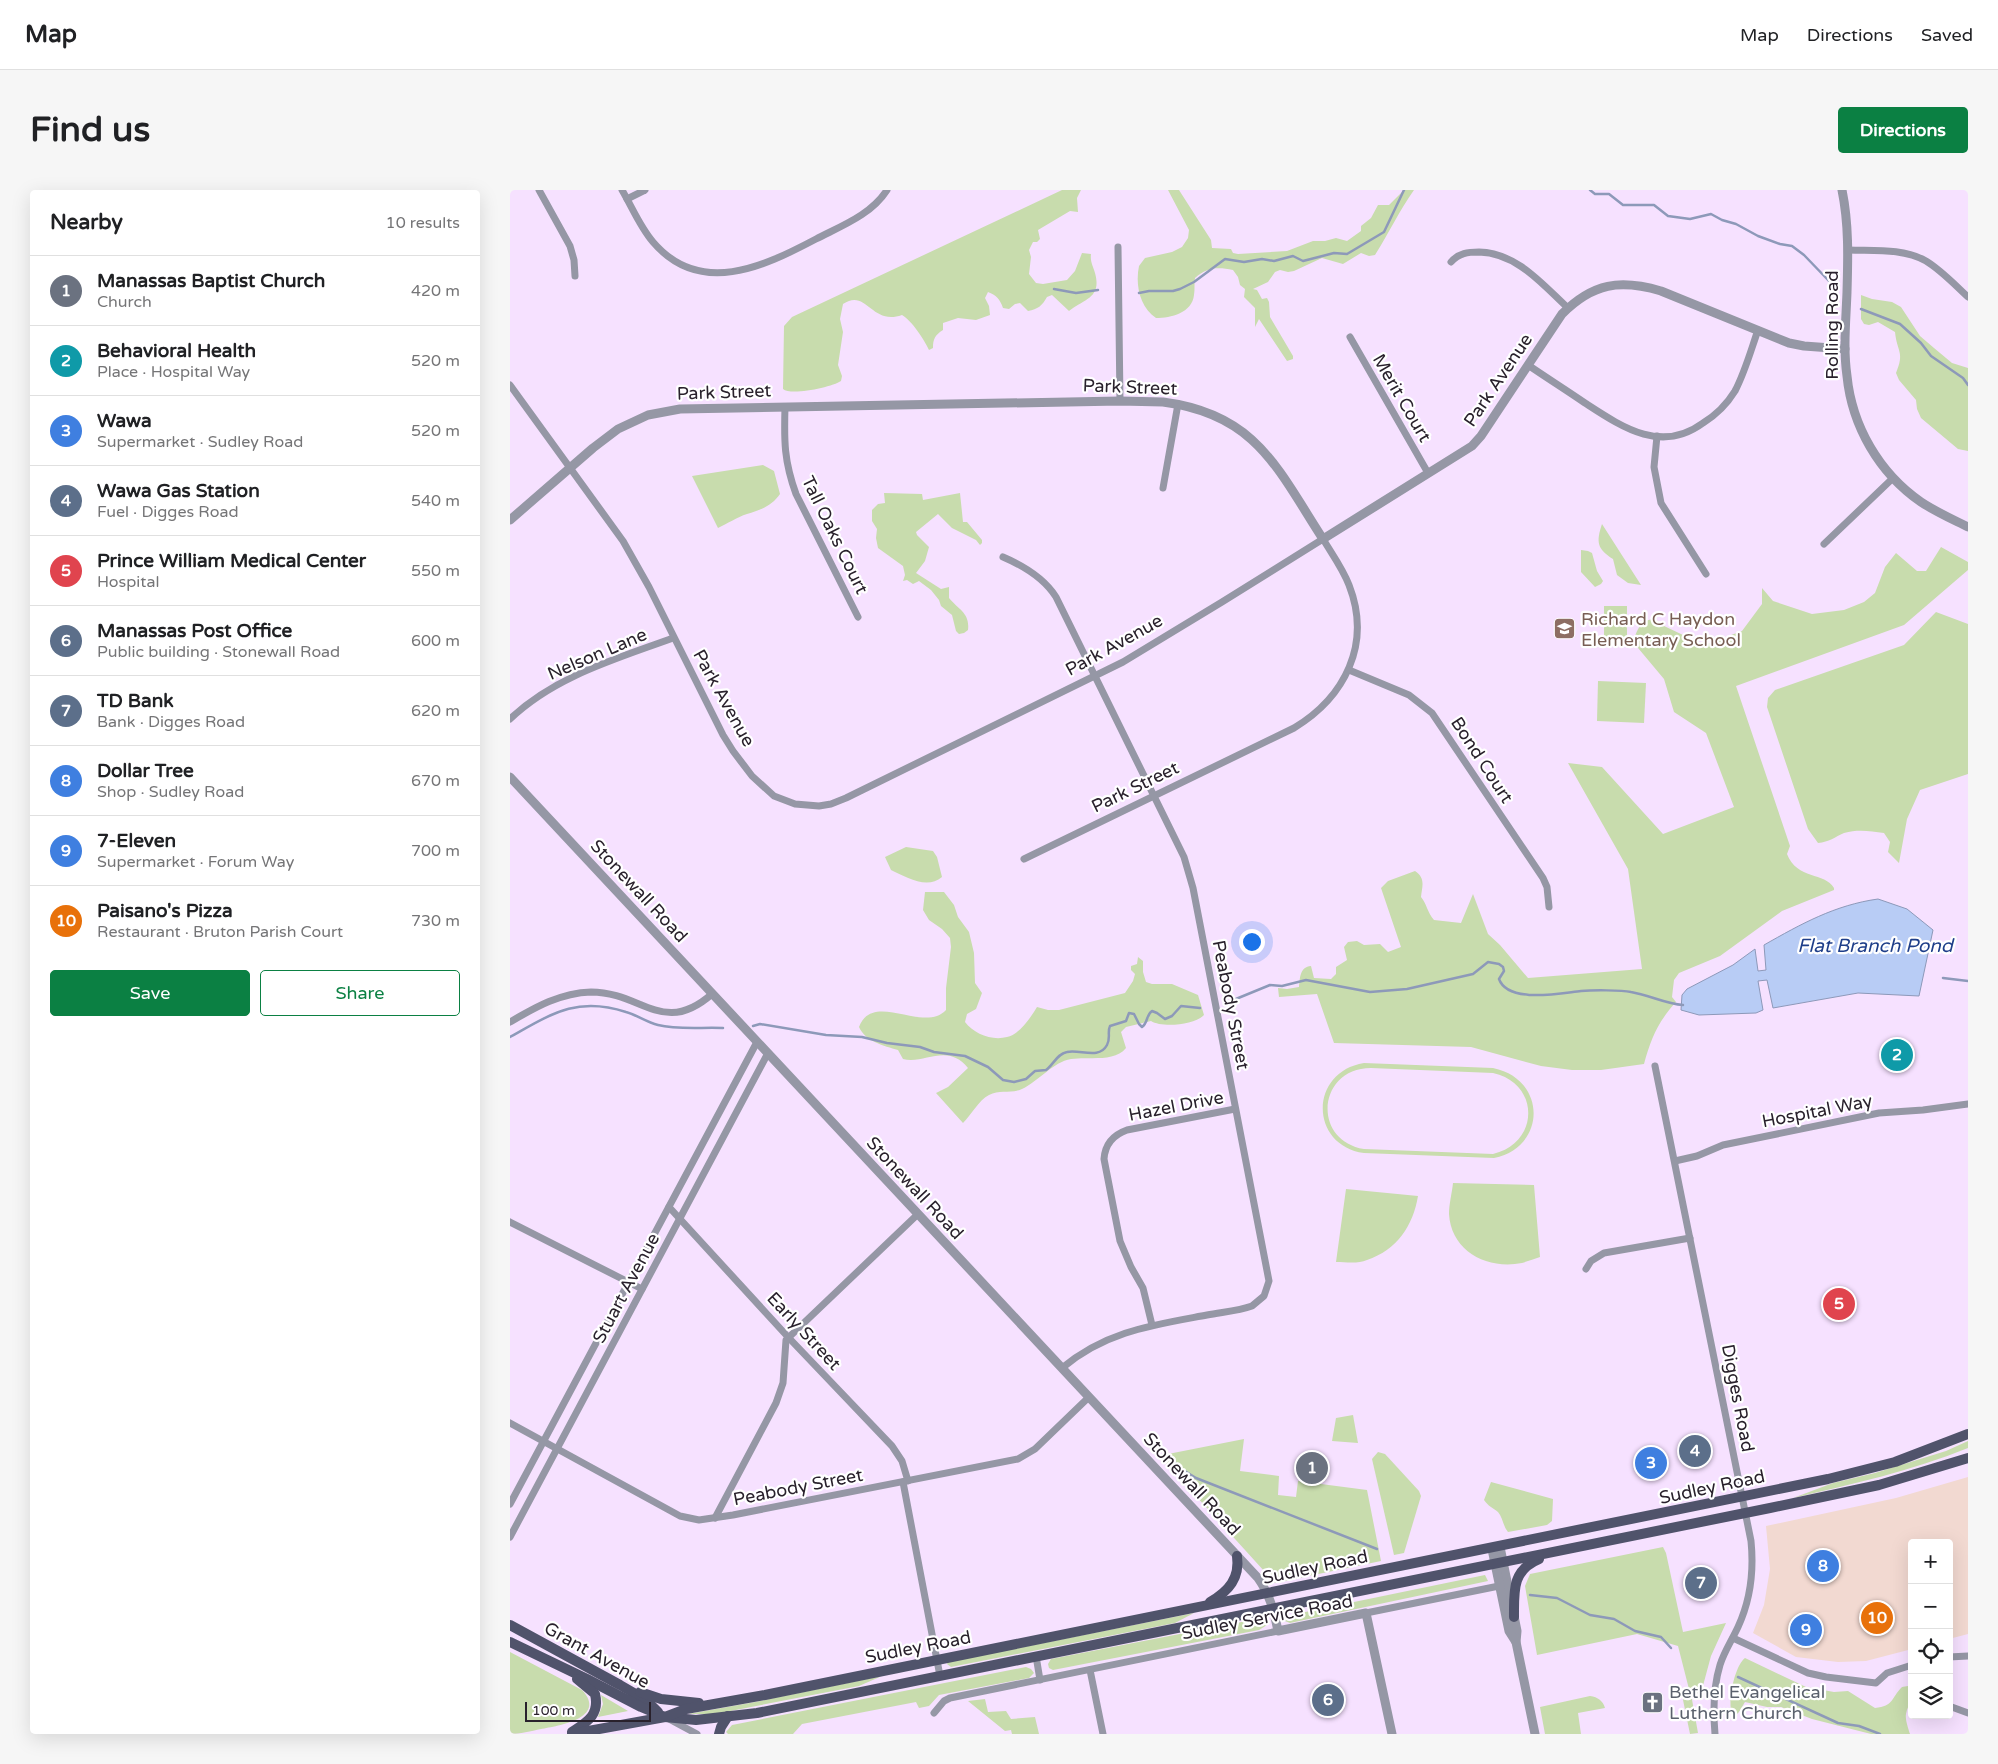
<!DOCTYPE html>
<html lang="en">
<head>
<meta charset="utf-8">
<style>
  body { margin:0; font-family:"Varela Round",sans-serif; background:#f6f6f6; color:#202124 }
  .controls { position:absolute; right:15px; bottom:15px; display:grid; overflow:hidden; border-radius:5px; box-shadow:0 5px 20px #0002 }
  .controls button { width:45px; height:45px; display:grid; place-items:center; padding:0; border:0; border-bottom:1px solid #e0e0e0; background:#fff; color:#202124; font:25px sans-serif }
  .scale { position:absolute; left:15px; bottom:12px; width:126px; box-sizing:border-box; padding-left:5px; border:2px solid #29212c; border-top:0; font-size:14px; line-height:18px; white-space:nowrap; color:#29212c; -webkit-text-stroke:4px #fff; paint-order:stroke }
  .you { position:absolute; left:741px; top:751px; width:18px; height:18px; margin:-12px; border:4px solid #fff; border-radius:50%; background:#1a73e8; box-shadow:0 0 0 8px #1a73e833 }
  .badge { display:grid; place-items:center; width:32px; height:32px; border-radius:50%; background:#0b8043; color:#fff; font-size:16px; font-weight:700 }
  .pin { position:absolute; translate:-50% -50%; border:2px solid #fff; box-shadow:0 1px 5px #0006 }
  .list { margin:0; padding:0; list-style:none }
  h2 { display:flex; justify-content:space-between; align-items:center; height:65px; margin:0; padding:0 20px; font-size:21px }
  h2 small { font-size:16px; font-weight:400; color:#757577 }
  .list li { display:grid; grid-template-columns:32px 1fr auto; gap:15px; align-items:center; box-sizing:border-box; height:70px; padding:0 20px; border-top:1px solid #e0e0e0 }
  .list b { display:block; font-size:19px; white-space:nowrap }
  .list p { margin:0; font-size:16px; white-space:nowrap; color:#757577 }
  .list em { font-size:16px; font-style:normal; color:#757577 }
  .actions { display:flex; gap:10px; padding:15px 20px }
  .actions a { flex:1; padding:11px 0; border:1px solid #0b8043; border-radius:5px; text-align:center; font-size:18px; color:#0b8043 }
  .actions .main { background:#0b8043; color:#fff }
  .icon { flex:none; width:28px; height:28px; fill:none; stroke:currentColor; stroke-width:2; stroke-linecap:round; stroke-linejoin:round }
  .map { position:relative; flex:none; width:1458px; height:1544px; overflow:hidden; border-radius:5px }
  header { display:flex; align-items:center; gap:30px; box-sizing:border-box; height:70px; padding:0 25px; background:#fff; border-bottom:1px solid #e0e0e0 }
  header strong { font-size:24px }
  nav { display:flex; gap:28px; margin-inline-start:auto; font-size:18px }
  .intro { display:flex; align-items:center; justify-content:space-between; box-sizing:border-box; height:120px; padding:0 30px }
  h1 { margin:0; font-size:35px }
  .button { padding:12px 22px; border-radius:5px; background:#0b8043; color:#fff; font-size:18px; font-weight:700 }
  main { display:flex; gap:30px; padding:0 30px }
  aside { flex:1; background:#fff; border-radius:5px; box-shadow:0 5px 20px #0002 }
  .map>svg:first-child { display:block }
  .commercial { fill:#f2d9d1 }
  .green { fill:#c8dcad; fill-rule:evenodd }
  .water { fill:#b8ccf5; stroke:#8d99b9 }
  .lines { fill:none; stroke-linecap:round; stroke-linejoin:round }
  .stream { stroke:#8d99b9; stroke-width:2.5 }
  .minor { stroke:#9597a5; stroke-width:7 }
  .tertiary { stroke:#9597a5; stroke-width:9 }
  .primary { stroke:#50536b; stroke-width:10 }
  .labels { text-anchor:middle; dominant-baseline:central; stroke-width:4.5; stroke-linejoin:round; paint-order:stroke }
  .street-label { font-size:18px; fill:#29212c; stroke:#fff }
  .education-label { font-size:18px; fill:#785e54; stroke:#fff; text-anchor:start }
  .worship-label { font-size:18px; fill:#5b616d; stroke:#fff; text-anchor:start }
  .water-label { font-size:19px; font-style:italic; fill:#1e3e89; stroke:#fff }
</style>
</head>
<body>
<header>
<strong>Map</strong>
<nav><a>Map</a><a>Directions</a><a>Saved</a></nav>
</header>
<div class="intro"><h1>Find us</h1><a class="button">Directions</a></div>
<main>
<aside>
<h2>Nearby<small>10 results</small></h2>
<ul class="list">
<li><span class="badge" style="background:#6b7280">1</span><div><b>Manassas Baptist Church</b><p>Church</p></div><em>420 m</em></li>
<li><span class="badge" style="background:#0f9aa8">2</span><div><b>Behavioral Health</b><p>Place · Hospital Way</p></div><em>520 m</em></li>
<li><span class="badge" style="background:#3f7fe0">3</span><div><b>Wawa</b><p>Supermarket · Sudley Road</p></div><em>520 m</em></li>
<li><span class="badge" style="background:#5c6f8a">4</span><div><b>Wawa Gas Station</b><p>Fuel · Digges Road</p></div><em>540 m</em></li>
<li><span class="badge" style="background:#e0444e">5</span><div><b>Prince William Medical Center</b><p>Hospital</p></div><em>550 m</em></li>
<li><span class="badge" style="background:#5c6f8a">6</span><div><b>Manassas Post Office</b><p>Public building · Stonewall Road</p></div><em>600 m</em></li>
<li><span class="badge" style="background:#5c6f8a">7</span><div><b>TD Bank</b><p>Bank · Digges Road</p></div><em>620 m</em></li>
<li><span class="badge" style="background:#3f7fe0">8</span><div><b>Dollar Tree</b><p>Shop · Sudley Road</p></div><em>670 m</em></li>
<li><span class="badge" style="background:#3f7fe0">9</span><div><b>7-Eleven</b><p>Supermarket · Forum Way</p></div><em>700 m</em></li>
<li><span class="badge" style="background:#e8710a">10</span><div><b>Paisano's Pizza</b><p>Restaurant · Bruton Parish Court</p></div><em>730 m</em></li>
</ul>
<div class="actions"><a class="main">Save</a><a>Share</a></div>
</aside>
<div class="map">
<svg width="1458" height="1544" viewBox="0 0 1458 1544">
  <rect width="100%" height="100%" fill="#f6e1ff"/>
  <polygon class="commercial" points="1458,1287 1458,1444 1439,1449 1439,1353 1402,1353 1402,1459 1356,1471 1328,1472 1286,1467 1243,1443 1254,1415 1260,1379 1256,1336 1386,1308"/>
  <g class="green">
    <path d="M552,0H571L567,8L568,22L560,21L528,40L530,49L527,52H523L519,60L521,67L519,84L526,93L533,94L557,90L565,81L572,63L581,64C580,72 583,76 585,83C592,108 574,109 559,121L542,105L537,107C532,116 528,119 518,121L510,113L505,114L499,119L493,118C490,109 486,105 478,102L475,108L479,116L480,125L466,130L448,128L433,133V140C425,145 423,149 423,158L419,160C414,149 402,131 392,125C361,136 357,98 333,114L330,129L333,142L328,175L332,186L331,191C322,197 281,206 273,199L274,136L282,127Z"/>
    <path d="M658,0H669L701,50L702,58L721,59L723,63L728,64L777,61L803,51H815L826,48L837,51L851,41V36L861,28L868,15H879L894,0H904C889,21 879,43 865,65L859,66L851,63L833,74L812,68L784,81L778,82L770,80L765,82L758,92L743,99L747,100L752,109L757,108L759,112L760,127L783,166V169L777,171L749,129L745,137V118L734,107L735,99L730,95L728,87L723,80C708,77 697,77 685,88C684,94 685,99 684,105C682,123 661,128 646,128C630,117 625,95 629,76L635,68L662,62L672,57L678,48L679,40Z"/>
    <path d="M1351,105L1362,109L1382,112L1391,117L1410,146L1424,158L1442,173L1458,178V261L1448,259L1411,228L1407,219L1406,210L1389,190L1386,183C1395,162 1387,162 1385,142L1368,132L1359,135L1354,134L1351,129Z"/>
    <path d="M253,275L264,281L270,304C262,316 250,320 237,324C227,327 217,334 208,338L182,286Z"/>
    <path d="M374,303L412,304L413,310L450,303L453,332H457L472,350V353L470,355L466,350L442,338L428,324L406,342L407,345L419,357L415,371L406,383L431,399L439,397V408C449,420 460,423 458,440L454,443L449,444L446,441L442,425L431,416L429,410L421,400L409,391L403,394L397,390L393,391L395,385L393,376L368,358L366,348L367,339L362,331V320L368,314L375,313Z"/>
    <path d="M1092,334L1131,395L1118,393L1107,385L1103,369C1087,359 1086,352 1092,334Z"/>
    <path d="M1431,357L1458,372V380L1394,435L1226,496L1280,656L1277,664C1287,690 1315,682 1324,698V700L1272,721L1210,766L1169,783L1164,790L1162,807L1166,812C1148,832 1141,848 1134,874L1091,880H1062L1031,876L961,857L824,853L807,804L769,807L768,798L777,799L789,797C790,787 790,777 801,776L804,788L821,789L826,784V777L837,770L834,757L838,752L847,751L854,755L870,754L878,762L891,757L871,698L878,691L905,681C916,688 912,697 911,707C917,714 917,722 924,730L951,733L963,704L978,744L990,755L1018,788L1132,779L1118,679L1058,573L1092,577L1153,644L1224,617L1196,543L1164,522L1154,489L1123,452C1127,440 1130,431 1143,429L1152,435L1194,455L1232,441L1252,414V398L1263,411L1302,424L1334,420L1354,412L1365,403L1375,377L1386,363L1407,381H1416Z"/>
    <polygon points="1071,360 1078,361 1082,363 1087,381 1093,391 1091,394 1085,397 1071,382"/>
    <rect x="1094" y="416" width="23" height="36"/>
    <path d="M1426,422L1458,434V584L1410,600L1397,629L1389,673L1378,662L1380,652L1374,643C1360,641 1348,639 1334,643C1325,647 1319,652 1308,653L1298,639L1257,517L1258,508L1265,500L1394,455Z"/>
    <polygon points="1088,491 1136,493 1134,533 1087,531"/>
    <path d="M396,657L423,661L427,667L432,687C417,700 396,687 381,680L375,667Z"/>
    <path d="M415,702H434L444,715L448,727L459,742L464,763L465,793L472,803L466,819L457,824L455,832C464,844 482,851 497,847C510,844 521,827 527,817L538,820H549L615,803L623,791L625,784L621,780V776L627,774L628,767L633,771V782L636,792L642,794H662L688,805L694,825C685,835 652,838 641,831L616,837L611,842L616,858C604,873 578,866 561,869C543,872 529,891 512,899C501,904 490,899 479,905C469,910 461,925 453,933L426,903L438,897L458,878C437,852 414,875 393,869L388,860C374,856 355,851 349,837C363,800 414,844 436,820V798L441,757L440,748L432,739L419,730L413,720Z"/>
    <path d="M854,873L983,878C1037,889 1037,957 984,968L854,963C799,955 799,882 854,873ZM861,878L983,883C1030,893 1030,953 983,964L854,959C801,950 808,878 861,878Z"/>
    <path d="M943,993L1024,995L1030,1067C1024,1069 1018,1071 1012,1073C977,1080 941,1061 939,1024C939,1014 942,1003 943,993Z"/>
    <path d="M836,999L908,1006C903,1036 887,1060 857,1070C848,1074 836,1072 826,1072Z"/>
    <polygon points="843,1225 848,1253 822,1251 826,1228"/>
    <polygon points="734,1249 730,1281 769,1286 768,1305 786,1307 788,1291 857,1300 871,1371 765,1393 656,1273 653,1265"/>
    <path d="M1458,1251V1258C1401,1281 1343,1294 1283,1308L1323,1293L1365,1283L1436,1261Z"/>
    <polygon points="868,1262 875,1264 909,1301 911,1306 894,1363 884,1365 862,1269"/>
    <path d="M981,1292L1043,1309L1042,1331L1037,1335L998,1342C993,1336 993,1328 988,1322C983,1318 978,1316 974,1310Z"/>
    <polygon points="1153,1357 1156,1363 1173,1442 1216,1433 1201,1466 1191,1503 1181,1504 1188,1543 1180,1544 1172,1505 1180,1503 1168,1456 1127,1444 1027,1465 1015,1396 1020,1384"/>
    <polygon points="975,1385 978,1391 780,1433 775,1431 776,1426"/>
    <polygon points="684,1423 665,1433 441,1477 437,1474 438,1472"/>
    <polygon points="752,1428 757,1431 757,1435 749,1440 543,1480 539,1478 538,1474 541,1469"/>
    <path d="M0,1462L72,1500C98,1528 48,1536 31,1539C21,1541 10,1544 0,1544Z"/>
    <path d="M1235,1468L1296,1497L1324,1502L1338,1501L1365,1518C1384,1516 1381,1508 1392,1497L1398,1496C1406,1514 1399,1509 1396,1524C1395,1529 1398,1538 1400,1544H1361L1302,1529L1271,1517H1257L1235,1512L1229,1522L1226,1525L1222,1523C1217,1512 1225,1475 1235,1468Z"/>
    <polygon points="516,1477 521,1479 524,1483 519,1488 429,1505 419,1516 409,1518 406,1512 292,1534 283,1544 218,1544 216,1542 222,1535"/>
    <polygon points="372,1486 349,1496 205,1524 178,1524 245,1512"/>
    <polygon points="91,1505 118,1521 88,1527 93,1514"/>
    <path d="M1080,1506C1088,1507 1093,1511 1095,1518L1068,1523L1071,1544H1035L1030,1517Z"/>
    <polygon points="475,1509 478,1522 496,1521 501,1529 525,1527 529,1544 502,1544 501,1540 495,1541 458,1511"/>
  </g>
  <path class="water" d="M1368,709L1397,719L1423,740L1409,806L1348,803L1263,818L1257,790L1248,791L1253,820L1246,823L1189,825L1171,820L1172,805L1177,799L1223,775L1245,759L1248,781L1256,780L1254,755C1291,734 1325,715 1368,709Z"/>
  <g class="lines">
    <g class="stream">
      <polyline points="1080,0 1085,4 1099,4 1113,15 1144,15 1158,26 1180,29 1201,24 1212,30 1226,34 1248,46 1270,54 1282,56 1294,65 1319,91"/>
      <polyline points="544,99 566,103 588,100"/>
      <polyline points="629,103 639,101 663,101 670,99 684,92 715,69 734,72 752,69 764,71 783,66 793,71 824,63 837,64 874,42 894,0"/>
      <polyline points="1351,119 1390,134 1411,153 1421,166 1453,188 1458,195"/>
      <polyline points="1433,788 1458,791"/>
      <path d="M721,811L760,795L772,796L796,790L860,802L897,799L963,784L978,772L989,774L993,777L994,781L989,789C998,814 1051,803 1071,801C1083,800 1111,800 1121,802C1139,805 1156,814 1173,815"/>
      <path d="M243,836L250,834L316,845L352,847L377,853L410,857L424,862L455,866L478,877L493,890L504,892L516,889L525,881L536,880C544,874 547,864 557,862C570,859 589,870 597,855C601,848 597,842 600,836L616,831L619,823L624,824L629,834L632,837C638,833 636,825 642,821L647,823L655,829L662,826L671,816L690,818"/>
      <path d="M0,847C41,824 67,806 116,822C127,825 136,832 148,835C168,840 192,837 213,838"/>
      <polyline points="652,1268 661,1269 673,1280 686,1288 867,1359"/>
      <polyline points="1020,1405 1047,1408 1080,1425 1104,1429 1125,1441 1151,1447 1161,1458"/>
      <polyline points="1228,1487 1328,1533 1349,1536 1370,1544"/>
    </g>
    <g class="minor">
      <polyline points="29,0 60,56 64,70 65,86"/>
      <path d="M112,0C122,17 130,37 143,52C190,107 253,77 306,49C331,36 361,25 377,0"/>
      <polyline points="117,9 135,0"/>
      <polyline points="608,57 610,211"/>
      <path d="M1339,60C1363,61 1393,58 1416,71C1431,80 1445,95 1458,107"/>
      <path d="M941,72C949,63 958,62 969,62C1007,63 1032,94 1058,118"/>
      <polyline points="840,147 918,283"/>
      <path d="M1018,175C1037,188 1056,200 1075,213C1112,237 1151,264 1193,233C1206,225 1217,214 1225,201C1235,182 1241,160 1248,140"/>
      <path d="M0,195L113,351L139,397L213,545L223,561L242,586L264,606L285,614L309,616L321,614L336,608L613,472L712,412L813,349C822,364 833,379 839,395C862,454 835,507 784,538L514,669"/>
      <path d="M275,217C274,251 274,271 286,304L348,427"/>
      <polyline points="1147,246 1144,277 1151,313 1196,384"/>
      <polyline points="653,298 668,214"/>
      <polyline points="1314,354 1382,289"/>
      <path d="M493,367C514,376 534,388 546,407L674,667L683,698L759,1091L754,1106L742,1116C728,1121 712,1122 697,1125C643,1135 596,1141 552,1178"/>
      <polyline points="839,480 899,505 922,523 1033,688 1037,697 1039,717"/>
      <path d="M0,529C45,486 106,469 163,448"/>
      <path d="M0,832C26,817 50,803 81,802C132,802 153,847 202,804"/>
      <path d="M1145,876L1241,1351C1244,1381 1241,1409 1228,1437C1222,1450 1214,1462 1210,1475C1203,1498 1203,1521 1205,1544"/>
      <polyline points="1165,971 1187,966 1213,955 1369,923 1413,920 1458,914"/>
      <polyline points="159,1017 278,1147 382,1256 392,1271 398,1291"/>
      <polyline points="0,1032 132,1099"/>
      <polyline points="1076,1079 1081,1071 1094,1063 1180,1048"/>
      <path d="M642,1135L633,1098L621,1077L610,1051L594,969C595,954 603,945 617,940L725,919"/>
      <polyline points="0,1233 170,1326 189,1330 223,1325 508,1269 525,1259 579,1207"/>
      <polyline points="393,1292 430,1486"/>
      <polyline points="0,1314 247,852"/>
      <polyline points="205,1328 266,1213 273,1193 276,1150 408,1024"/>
      <polyline points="0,1347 258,863"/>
      <polyline points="856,1423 989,1396"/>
      <polyline points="1223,1448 1298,1483 1316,1487 1366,1493 1377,1483 1402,1475"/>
      <polyline points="526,1466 530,1490"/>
      <polyline points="1439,1467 1458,1466"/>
      <polyline points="580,1480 593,1544"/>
      <polyline points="1439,1516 1458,1523"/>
      <polyline points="424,1523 434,1511 440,1508 768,1441"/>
      <polyline points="159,1529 187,1544"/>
    </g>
    <g class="tertiary">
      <path d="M1332,0C1339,34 1338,68 1337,102C1336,130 1333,158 1337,186C1342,236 1369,283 1411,312C1426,322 1442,329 1458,337"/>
      <path d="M0,330L83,258L108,239L138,225L170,219L610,211L653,212C746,224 767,278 813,349L962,256L971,246L1052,124C1083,93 1110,89 1151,101L1279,153L1294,156L1335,159"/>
      <path d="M0,587L748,1388C760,1405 764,1421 768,1441L856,1423L882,1544"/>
      <polyline points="990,1357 1007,1441 1006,1452 1025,1544"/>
      <polyline points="982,1359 999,1441 1006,1452"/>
    </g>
    <g class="primary">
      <path d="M700,1412C719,1401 730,1388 727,1366"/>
      <path d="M1004,1427C1004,1401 1002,1380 1029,1369"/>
      <polyline points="0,1435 110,1495 136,1510 148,1522"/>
      <polyline points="0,1452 77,1489 131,1517 155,1527 186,1530 247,1523 1260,1318 1369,1295 1458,1268"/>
      <polyline points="130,1502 151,1509 189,1513"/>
      <path d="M62,1542C77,1532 90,1525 85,1504L67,1489"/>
      <polyline points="62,1544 155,1527 176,1519 255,1505 1318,1289 1385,1272 1458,1244"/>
      <polyline points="209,1544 211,1537 218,1526"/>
    </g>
  </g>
  <defs>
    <symbol id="school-square" viewBox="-11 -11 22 22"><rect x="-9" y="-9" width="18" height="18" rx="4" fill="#8d6e63" stroke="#fff"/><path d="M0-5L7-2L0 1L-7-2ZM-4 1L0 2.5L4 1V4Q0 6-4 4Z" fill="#fff"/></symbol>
    <symbol id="church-square" viewBox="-11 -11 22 22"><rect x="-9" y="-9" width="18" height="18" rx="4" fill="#6b7280" stroke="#fff"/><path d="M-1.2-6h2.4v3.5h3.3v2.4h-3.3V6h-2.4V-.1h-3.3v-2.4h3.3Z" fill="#fff"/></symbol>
  </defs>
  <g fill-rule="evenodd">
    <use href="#school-square" x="1042" y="426" width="25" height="25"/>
    <use href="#church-square" x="1130" y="1500" width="25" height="25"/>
  </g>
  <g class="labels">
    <g class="street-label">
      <text transform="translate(1322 135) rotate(-90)">Rolling Road</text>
      <text transform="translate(988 190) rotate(-56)">Park Avenue</text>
      <text transform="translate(620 197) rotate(2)">Park Street</text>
      <text transform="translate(214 202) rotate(-2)">Park Street</text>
      <text transform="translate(892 208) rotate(60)">Merit Court</text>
      <text transform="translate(325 345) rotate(64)">Tall Oaks Court</text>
      <text transform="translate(604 455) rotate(-29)">Park Avenue</text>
      <text transform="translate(87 464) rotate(-23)">Nelson Lane</text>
      <text transform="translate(214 508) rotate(61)">Park Avenue</text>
      <text transform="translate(972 570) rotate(57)">Bond Court</text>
      <text transform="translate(625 597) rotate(-26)">Park Street</text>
      <text transform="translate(129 701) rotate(47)">Stonewall Road</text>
      <text transform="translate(721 815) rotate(79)">Peabody Street</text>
      <text transform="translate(666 916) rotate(-11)">Hazel Drive</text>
      <text transform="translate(1307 921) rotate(-11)">Hospital Way</text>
      <text transform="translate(405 998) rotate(47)">Stonewall Road</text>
      <text transform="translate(116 1098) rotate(-62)">Stuart Avenue</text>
      <text transform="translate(294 1141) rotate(47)">Early Street</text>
      <text transform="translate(1228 1208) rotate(79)">Digges Road</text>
      <text transform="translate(682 1294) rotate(47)">Stonewall Road</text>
      <text transform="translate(288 1297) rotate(-11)">Peabody Street</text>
      <text transform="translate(1202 1297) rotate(-12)">Sudley Road</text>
      <text transform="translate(805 1377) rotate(-12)">Sudley Road</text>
      <text transform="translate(757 1427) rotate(-11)">Sudley Service Road</text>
      <text transform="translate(408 1457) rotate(-11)">Sudley Road</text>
      <text transform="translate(87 1465) rotate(29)">Grant Avenue</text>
    </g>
    <g class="education-label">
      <text x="1071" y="429">Richard C Haydon<tspan x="1071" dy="21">Elementary School</tspan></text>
    </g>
    <g class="worship-label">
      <text x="1159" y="1502">Bethel Evangelical<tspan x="1159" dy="21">Luthern Church</tspan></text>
    </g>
    <g class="water-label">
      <text x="1365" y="756">Flat Branch Pond</text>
    </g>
  </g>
</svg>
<div class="controls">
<button>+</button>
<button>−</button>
<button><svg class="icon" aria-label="locate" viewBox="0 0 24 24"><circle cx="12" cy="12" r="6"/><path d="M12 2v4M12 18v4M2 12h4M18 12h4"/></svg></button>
<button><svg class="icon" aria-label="layers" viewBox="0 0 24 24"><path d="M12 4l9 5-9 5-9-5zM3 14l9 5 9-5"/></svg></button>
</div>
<div class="scale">100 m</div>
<div class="you"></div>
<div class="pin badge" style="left:802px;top:1278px;background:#6b7280">1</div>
<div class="pin badge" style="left:1387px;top:865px;background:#0f9aa8">2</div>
<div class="pin badge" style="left:1141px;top:1273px;background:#3f7fe0">3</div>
<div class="pin badge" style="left:1185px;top:1261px;background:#5c6f8a">4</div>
<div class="pin badge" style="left:1329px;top:1114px;background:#e0444e">5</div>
<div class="pin badge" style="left:818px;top:1510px;background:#5c6f8a">6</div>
<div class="pin badge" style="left:1191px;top:1393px;background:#5c6f8a">7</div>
<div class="pin badge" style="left:1313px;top:1376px;background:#3f7fe0">8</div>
<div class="pin badge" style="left:1296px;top:1440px;background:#3f7fe0">9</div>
<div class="pin badge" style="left:1367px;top:1428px;background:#e8710a">10</div>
</div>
</main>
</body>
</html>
